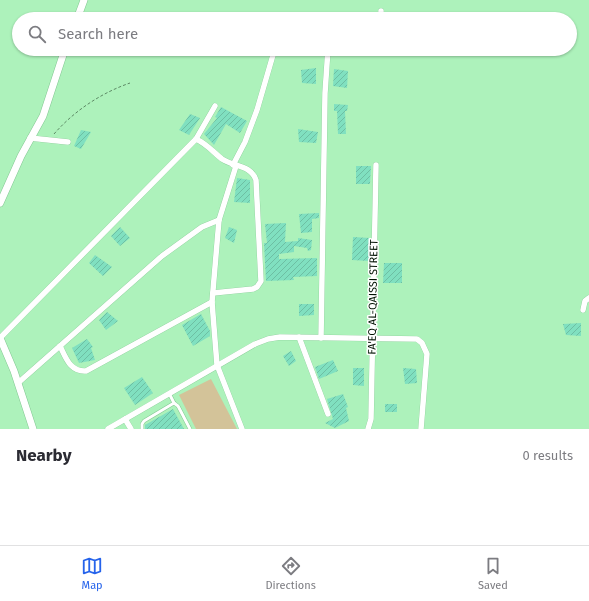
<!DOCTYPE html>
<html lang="en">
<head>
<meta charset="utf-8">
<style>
  body { margin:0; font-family:"Fira Sans",sans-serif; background:#f7f7f7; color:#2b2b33 }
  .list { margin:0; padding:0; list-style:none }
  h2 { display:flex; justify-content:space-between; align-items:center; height:52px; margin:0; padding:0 16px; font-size:17px }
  h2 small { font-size:13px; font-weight:400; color:#7c7c81 }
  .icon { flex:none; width:22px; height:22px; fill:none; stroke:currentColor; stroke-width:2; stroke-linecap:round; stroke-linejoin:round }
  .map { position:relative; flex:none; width:589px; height:429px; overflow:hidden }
  .search { position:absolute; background:#fff; box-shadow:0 1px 3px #0004; left:12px; right:12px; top:12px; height:44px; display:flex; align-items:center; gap:10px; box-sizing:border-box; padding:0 14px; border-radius:22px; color:#7c7c81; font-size:15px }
  .sheet { height:116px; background:#fff }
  nav { display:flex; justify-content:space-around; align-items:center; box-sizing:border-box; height:56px; border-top:1px solid #e1e1e2; background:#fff; font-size:11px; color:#7c7c81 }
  nav a { display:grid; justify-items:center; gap:2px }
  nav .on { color:#2563eb }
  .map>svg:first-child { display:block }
  .green { fill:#d3c399 }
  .building { fill:url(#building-hatch) }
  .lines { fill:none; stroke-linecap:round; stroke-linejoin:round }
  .service-casing { stroke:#83c792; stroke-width:4 }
  .minor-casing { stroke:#83c792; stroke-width:6 }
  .tertiary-casing { stroke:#83c792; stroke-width:8 }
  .path { stroke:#5d8a65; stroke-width:1; stroke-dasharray:3 2; stroke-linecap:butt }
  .service { stroke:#fff; stroke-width:3 }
  .minor { stroke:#fff; stroke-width:5.5 }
  .tertiary { stroke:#fff; stroke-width:7 }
  .labels { text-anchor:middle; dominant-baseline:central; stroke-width:3; stroke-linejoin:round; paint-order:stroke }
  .street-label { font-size:11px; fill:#001202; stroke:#fff }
</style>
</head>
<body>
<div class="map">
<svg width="589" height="429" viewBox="0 0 589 429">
  <defs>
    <pattern id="building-hatch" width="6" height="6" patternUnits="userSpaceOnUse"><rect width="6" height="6" fill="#80e0c0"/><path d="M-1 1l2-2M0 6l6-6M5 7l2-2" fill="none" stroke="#6dbfa3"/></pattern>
  </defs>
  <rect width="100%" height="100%" fill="#adf2bb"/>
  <polygon class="green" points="211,379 237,429 196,429 179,395"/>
  <g class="building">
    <polygon points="316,68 316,84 302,83 301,70"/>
    <polygon points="334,69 348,71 347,88 333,86"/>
    <polygon points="334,104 348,105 347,111 345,111 346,134 338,134 337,111 334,111"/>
    <polygon points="221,107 247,121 240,133 226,124 214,145 204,134 217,118 215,117"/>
    <polygon points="190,114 200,118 189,135 179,130"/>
    <polygon points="298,129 318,132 316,143 299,142"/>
    <polygon points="81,130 91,132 81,149 74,146"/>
    <polygon points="356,166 371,166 370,184 356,184"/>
    <polygon points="237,178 250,180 250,203 234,202"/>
    <polygon points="319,213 319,218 312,219 312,232 301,233 299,214"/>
    <polygon points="286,223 285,242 298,241 298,238 312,240 311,250 308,251 307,248 294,246 294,252 279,254 279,259 317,258 317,276 293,277 294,280 266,281 264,243 267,243 265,224"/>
    <polygon points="120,227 130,238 120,246 111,236"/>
    <polygon points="229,227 237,230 234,243 225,238"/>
    <polygon points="353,237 370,238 369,261 352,260"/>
    <polygon points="95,255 112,267 103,276 89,263"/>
    <polygon points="384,263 402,263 402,283 383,283"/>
    <polygon points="299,304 314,304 314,315 299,316"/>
    <polygon points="107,312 118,321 106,330 99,320"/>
    <polygon points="201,314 210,331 210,336 193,346 182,325"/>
    <polygon points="581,323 581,336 566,335 563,324"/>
    <polygon points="87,339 93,347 91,348 95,360 79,363 72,348"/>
    <polygon points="291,351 296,361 289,366 283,356"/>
    <polygon points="333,360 338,371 319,379 315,367"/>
    <polygon points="353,368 364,368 364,386 353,385"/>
    <polygon points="403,368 416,369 417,383 405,384"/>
    <polygon points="142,377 153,393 135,405 124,388"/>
    <polygon points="343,394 348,407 346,408 349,421 335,428 325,423 333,419 327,399"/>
    <rect x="385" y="404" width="12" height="8"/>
    <polygon points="173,409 184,429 145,429 145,425"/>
  </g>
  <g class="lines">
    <defs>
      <g id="service">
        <polyline points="169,393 174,403"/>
        <polyline points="142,429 142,424 144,421 174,403 178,406 190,429"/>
      </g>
      <g id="minor">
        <polyline points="381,19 381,11"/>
        <polyline points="30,138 68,142"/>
        <path d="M196,139C207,144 213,152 222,159C234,167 251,165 256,180L261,281L257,287L253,289L213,293"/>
        <polyline points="233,165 245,142 257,110 273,55 279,49"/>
        <polyline points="236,166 219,220 212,302 217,365 242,429"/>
        <polyline points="583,310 585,301 589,298"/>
        <polyline points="299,337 328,414"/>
        <polyline points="0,338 196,139 215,106"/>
        <polyline points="321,338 325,93 328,49"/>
        <path d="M60,346C66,358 70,372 86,371L212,302"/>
        <polyline points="18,383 162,256 202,227 219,220"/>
        <polyline points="125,419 131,429"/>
        <polyline points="108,429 255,344 268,339 280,337 417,339 422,343 427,354 421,429"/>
        <polyline points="368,429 371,419 376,165"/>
      </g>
      <g id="tertiary">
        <polyline points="77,19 84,0"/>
        <polyline points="0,203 21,156 43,116 65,49"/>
        <polyline points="0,338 14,371 33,429"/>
      </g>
    </defs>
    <use href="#service" class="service-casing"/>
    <use href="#minor" class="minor-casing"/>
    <use href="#tertiary" class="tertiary-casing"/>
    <path class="path" d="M54,134C74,111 101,93 130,83"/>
    <use href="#service" class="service"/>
    <use href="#minor" class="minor"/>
    <use href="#tertiary" class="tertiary"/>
  </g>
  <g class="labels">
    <g class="street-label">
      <text transform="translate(373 297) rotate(-89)">FA'EQ AL-QAISSI STREET</text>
    </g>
  </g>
</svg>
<div class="search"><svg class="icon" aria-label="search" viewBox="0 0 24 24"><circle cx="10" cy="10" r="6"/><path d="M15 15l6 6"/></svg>Search here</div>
</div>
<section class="sheet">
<h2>Nearby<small>0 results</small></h2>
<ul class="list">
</ul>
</section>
<nav>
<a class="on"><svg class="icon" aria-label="map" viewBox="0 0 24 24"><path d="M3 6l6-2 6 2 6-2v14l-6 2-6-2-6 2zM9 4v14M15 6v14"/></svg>Map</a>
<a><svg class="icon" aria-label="directions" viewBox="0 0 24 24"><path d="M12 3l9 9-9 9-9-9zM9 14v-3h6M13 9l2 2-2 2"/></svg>Directions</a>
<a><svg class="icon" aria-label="saved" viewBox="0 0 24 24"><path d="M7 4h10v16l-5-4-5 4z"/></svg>Saved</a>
</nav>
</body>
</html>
